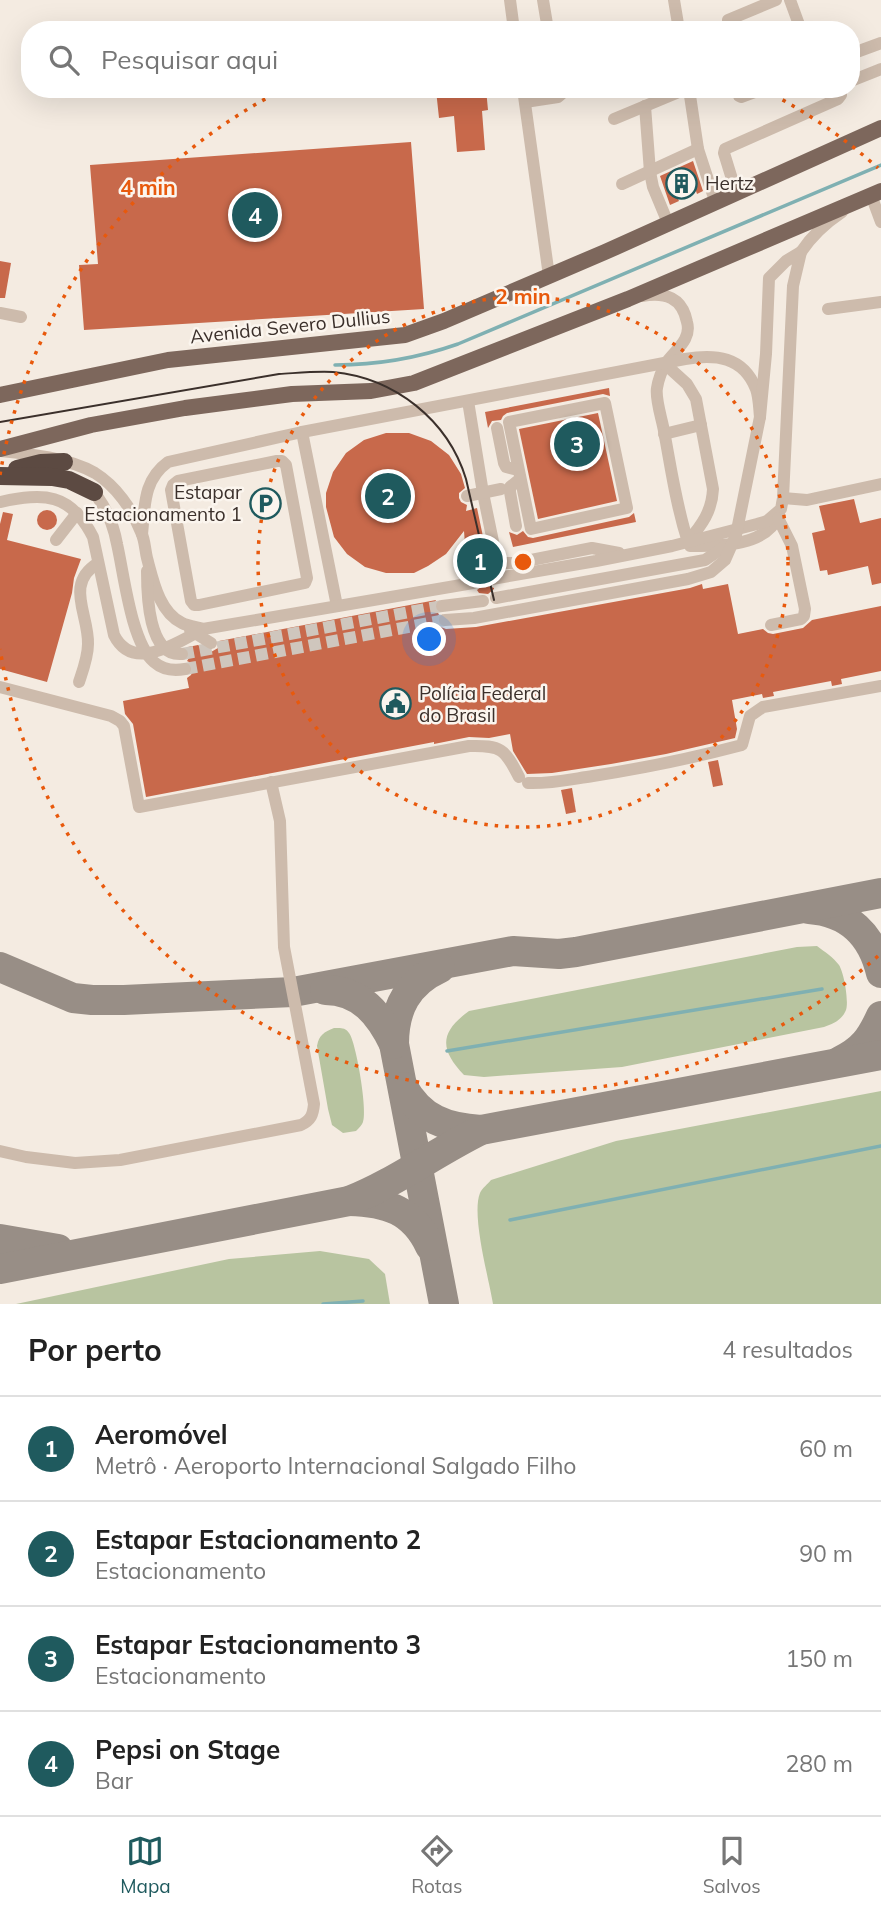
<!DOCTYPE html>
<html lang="pt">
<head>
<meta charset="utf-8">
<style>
  body { margin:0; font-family:Mulish,sans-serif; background:#f6f6f6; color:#222 }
  .you { position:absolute; left:430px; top:640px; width:24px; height:24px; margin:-18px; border:5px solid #fff; border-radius:50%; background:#1a73e8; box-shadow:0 0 0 10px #1a73e833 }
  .badge { display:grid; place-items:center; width:46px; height:46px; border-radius:50%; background:#1f5a5e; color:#fff; font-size:23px; font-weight:700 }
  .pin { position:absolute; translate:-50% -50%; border:4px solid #fff; box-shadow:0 2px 7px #0006 }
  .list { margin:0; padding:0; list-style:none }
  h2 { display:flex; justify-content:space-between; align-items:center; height:91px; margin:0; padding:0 28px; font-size:30px }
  h2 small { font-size:23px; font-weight:400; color:#767676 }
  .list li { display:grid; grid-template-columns:46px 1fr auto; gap:21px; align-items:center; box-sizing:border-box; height:105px; padding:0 28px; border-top:2px solid #e0e0e0 }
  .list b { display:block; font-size:26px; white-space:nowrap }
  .list p { margin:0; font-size:23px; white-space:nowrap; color:#767676 }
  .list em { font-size:23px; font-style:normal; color:#767676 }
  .icon { flex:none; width:38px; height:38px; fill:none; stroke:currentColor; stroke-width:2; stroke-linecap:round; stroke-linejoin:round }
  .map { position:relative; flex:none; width:881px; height:1304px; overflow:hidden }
  .search { position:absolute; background:#fff; box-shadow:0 7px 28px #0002; left:21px; right:21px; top:21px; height:77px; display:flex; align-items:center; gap:18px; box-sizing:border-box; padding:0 24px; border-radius:28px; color:#767676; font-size:26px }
  .sheet { height:511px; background:#fff }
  nav { display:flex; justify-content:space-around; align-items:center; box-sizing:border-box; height:98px; border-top:2px solid #e0e0e0; background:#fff; font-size:19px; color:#767676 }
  nav a { display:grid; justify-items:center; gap:4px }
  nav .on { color:#1f5a5e }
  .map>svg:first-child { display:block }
  .green { fill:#b8c4a0 }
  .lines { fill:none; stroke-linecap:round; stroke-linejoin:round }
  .stream { stroke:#7fb0b2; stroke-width:3.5 }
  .taxiway { stroke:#988e86; stroke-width:30 }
  .building { fill:#c8694b }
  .minor-tunnel { stroke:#cfc6bd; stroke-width:12; stroke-dasharray:12 6; stroke-linecap:butt }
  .minor { stroke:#cdbbac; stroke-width:12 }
  .major { stroke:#7d675c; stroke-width:16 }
  .highway { stroke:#5c4a42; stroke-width:18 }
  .tram { stroke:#3b302b; stroke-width:2 }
  .ring { fill:none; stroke:#e8590c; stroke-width:3.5; stroke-dasharray:3.5 7 }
  .labels { text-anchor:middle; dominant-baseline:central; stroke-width:5; stroke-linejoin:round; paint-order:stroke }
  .poi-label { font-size:19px; fill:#3b302b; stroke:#fbf5ee; text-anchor:start }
  .street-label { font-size:19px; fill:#3b302b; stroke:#fbf5ee }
  .centre { fill:#e8590c; stroke:#fbf5ee; stroke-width:3.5 }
  .ring-label { font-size:21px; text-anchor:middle; font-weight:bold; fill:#e8590c; stroke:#fbf5ee; stroke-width:5; stroke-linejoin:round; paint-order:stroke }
</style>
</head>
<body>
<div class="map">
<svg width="881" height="1304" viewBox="0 0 881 1304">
  <rect width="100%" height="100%" fill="#f4ebe1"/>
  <g class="green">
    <path d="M817,946C825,952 833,957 839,965C844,973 849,1001 846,1010C842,1020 833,1024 824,1027L622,1067L484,1077L464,1075C439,1049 440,1032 469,1011L797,947Z"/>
    <path d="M334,1028C340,1028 345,1027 349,1033C356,1041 368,1112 363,1122C362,1125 359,1128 356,1131L343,1133L332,1125L328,1109L317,1046C319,1035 324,1032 334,1028Z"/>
    <path d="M881,1091V1304H493C489,1279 471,1215 480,1193C482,1188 488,1184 491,1180L616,1141Z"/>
    <polygon points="320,1251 369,1259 385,1274 390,1304 16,1304 229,1259"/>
  </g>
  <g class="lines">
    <g class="stream">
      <path d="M335,365C378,365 418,358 458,344L881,165"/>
      <polyline points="447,1051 822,989"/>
      <polyline points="510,1220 881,1146"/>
      <polyline points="323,1304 363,1301"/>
    </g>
    <g class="taxiway">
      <path d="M809,909C849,912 872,935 881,973"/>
      <polyline points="0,967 73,998 92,1000 124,1000 293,992 513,951 559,954 576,952 881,893"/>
      <path d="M440,968C407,983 394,1009 394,1044L444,1304"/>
      <path d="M325,990C361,990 380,1015 394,1044"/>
      <path d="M840,1061C863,1050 871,1038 881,1016"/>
      <path d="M403,1087C421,1119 446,1128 481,1130"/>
      <path d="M349,1201C387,1202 413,1210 430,1246"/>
      <polyline points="0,1239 58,1249"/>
      <path d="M0,1269L349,1201C395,1183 436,1152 481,1130L881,1055"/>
    </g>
  </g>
  <g class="building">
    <polygon points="450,89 486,89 488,110 482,111 485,150 457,152 454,116 439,118 436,90"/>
    <polygon points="411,142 424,309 84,330 79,265 98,264 90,165"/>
    <polygon points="693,161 703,191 697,194 696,191 678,199 679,201 670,205 660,176"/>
    <polygon points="0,261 11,263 5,298 0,298"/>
    <polygon points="609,388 610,396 603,394 507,413 503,416 501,420 492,421 488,428 485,412"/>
    <polygon points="598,413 617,501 538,519 519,429"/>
    <polygon points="386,433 409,433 431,441 449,455 461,474 465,488 459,493 459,498 461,502 467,505 466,511 477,508 490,570 484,575 484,581 486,585 494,588 494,589 488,594 479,593 477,590 481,587 482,582 480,578 475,575 470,575 466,558 464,531 446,554 428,566 414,573 386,573 365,567 347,554 334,537 326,507 326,493 333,472 346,453 364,440"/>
    <polygon points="854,499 860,523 881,518 881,583 872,585 868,566 828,575 827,570 820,571 812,533 825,530 819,506"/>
    <circle cx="47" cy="520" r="10"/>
    <polygon points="3,512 13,514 7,540 81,559 74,578 72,593 47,682 0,669 0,524"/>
    <polygon points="634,513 636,522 513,547 509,532 517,535 523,531 528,537 533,538 629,517"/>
    <polygon points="702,584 703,589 728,584 738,634 763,629 768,633 773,634 803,628 812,620 881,606 881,671 841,679 842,684 832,686 831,681 773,692 774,696 763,698 762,694 732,700 737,729 735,738 666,754 611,764 552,773 527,774 513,751 510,734 489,738 469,737 434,744 434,742 146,797 133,724 125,714 123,701 189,688 187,678 191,675 194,668 191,663 187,661 191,655 188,647 198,645 211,652 218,648 219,641 436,600 433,606 435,611 439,614 436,621 441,627 446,629 476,627 690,588"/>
    <polygon points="718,760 723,785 713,787 708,762"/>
    <polygon points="572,788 576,812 566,814 561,790"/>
  </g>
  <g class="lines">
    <g class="minor-tunnel">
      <polyline points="182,654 442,606"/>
      <polyline points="185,669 445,620"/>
    </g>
    <g class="minor">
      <polyline points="510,0 514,30"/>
      <polyline points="543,0 548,30"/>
      <polyline points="674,0 679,30"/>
      <polyline points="790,0 801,30"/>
      <polyline points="728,30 728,20 776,0"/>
      <polyline points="851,54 881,43"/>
      <polyline points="851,81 881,69"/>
      <polyline points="523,89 549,276"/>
      <polyline points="563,89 624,89"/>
      <polyline points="689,89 698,149 715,201"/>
      <polyline points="737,89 739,96 741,97 763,89"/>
      <polyline points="525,102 558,97 566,90"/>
      <polyline points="645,106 650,172 653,187 668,223"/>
      <polyline points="614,119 686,89"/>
      <polyline points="622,184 698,149"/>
      <polyline points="736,192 724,153 725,149 838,99 841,95 839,89"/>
      <polyline points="863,199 871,195 881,222"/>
      <path d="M642,296C665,292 682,297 687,322C692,340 675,350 666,363C662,369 658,381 657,388C655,399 662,419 664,431C671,468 676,505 688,542"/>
      <polyline points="828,309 881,302"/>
      <polyline points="0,313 21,317"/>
      <path d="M665,364L687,384L696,399L713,489C712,511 702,525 688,541"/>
      <polyline points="468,401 483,493 497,561 503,563 516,563 592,548 619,553"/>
      <polygon points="605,403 627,508 531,529 509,422"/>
      <polyline points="497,428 504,463 506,467 518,470"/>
      <polyline points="302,432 337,606"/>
      <polyline points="664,434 701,425"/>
      <path d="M0,451C30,454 69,458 95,473C116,486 132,509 141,532C145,540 145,550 147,558C153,580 159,612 182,623C188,626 196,627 203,629L473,583"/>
      <polygon points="277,461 282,461 286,465 307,578 305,583 199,605 194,605 191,601 171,490 173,485 178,481"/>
      <path d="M88,486C104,502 113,522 117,544C124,574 131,642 154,662C163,670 174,671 185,669"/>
      <polyline points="467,496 501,489"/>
      <polyline points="783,498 807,500 881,484"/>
      <path d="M0,502C44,493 70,492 93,537L114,635C133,673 176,643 203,629"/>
      <polyline points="516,526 510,492 510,487 520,479"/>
      <path d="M142,534C145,506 143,480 168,462L302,432L685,359C715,354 743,356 756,389C759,397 759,408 760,417"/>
      <polyline points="56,540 77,513"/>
      <path d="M690,546C719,546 766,547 779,515"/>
      <path d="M147,571C147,594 148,657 182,654"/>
      <path d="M492,579L596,561L672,546L757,524L767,521L781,509L783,498L793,286L801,252C811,237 827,222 842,212"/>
      <polyline points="496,598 705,560 727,545"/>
      <polyline points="442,606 483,601"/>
      <polyline points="445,620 474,618 688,579 711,572 725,560 736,535 760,417 766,354 769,278 786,261 801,252"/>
      <polyline points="771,625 801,619 804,616 805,609 792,546 778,518"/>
      <polyline points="190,630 211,643"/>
      <path d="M79,682C83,670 88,657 88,644C89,614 64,584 98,563"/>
      <path d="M0,687L111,716L120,721L124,726L139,807L469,746C501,745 505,749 519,777"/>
      <path d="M528,783C550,784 572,779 593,776C644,768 693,758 742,745L750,716L763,707L881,686"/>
      <path d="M0,1151L26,1157L75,1163L120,1160L301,1125C311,1120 313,1115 314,1104L284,947L280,821L271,782"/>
    </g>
    <g class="major">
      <polyline points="0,395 168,360 405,335 444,321 605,252 881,128"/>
      <polyline points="0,449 91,425 185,408 292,394 371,391 414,383 628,299 881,191"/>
    </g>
    <g class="highway">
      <polyline points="17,469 41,463 64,462"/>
      <polyline points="0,476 52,477 69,480 94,492"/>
    </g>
    <path class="tram" d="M0,422L279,374C297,373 315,371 333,372C395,378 448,420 466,479L494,600"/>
  </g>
  <g class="ring">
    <circle cx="523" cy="562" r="265"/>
    <path d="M878 956A530 530 0 0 1 0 649M0 475A530 530 0 0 1 282 90M764 90A530 530 0 0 1 878 168"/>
  </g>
  <defs>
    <symbol id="building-ring" viewBox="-11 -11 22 22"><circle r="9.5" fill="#fbf5ee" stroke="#1f5a5e" stroke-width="1.5"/><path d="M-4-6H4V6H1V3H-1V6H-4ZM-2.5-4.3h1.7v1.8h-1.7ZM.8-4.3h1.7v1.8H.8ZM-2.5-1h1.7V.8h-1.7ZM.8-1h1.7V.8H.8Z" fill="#1f5a5e"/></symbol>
    <symbol id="parking-ring" viewBox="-11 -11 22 22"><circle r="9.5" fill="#fbf5ee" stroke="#1f5a5e" stroke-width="1.5"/><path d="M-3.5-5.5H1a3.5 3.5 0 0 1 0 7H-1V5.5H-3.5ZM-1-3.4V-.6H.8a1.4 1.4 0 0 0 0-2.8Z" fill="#1f5a5e"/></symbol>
    <symbol id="civic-ring" viewBox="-11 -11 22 22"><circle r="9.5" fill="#fbf5ee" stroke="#1f5a5e" stroke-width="1.5"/><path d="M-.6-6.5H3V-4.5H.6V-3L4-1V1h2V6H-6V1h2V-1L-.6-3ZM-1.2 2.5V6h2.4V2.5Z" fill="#1f5a5e"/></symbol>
  </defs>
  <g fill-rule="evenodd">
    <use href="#building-ring" x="664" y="166" width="35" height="35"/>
    <use href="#parking-ring" x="248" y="486" width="35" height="35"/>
    <use href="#civic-ring" x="378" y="686" width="35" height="35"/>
  </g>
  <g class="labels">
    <g class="poi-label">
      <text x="705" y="183">Hertz</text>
      <text x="242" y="492" text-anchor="end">Estapar<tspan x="242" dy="22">Estacionamento 1</tspan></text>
      <text x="419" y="693">Polícia Federal<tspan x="419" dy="22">do Brasil</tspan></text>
    </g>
    <g class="street-label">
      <text transform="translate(290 326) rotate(-6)">Avenida Severo Dullius</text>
    </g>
  </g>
  <circle cx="523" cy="562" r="10" class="centre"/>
  <g class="ring-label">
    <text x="148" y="195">4 min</text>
    <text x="523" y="304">2 min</text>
  </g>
</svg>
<div class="you"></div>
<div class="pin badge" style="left:480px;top:561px">1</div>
<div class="pin badge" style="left:388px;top:496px">2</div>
<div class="pin badge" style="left:577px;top:444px">3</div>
<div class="pin badge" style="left:255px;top:215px">4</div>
<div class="search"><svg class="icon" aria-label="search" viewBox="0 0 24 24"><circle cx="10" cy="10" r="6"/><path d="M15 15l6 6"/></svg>Pesquisar aqui</div>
</div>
<section class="sheet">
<h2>Por perto<small>4 resultados</small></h2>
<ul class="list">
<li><span class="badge">1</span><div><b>Aeromóvel</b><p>Metrô · Aeroporto Internacional Salgado Filho</p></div><em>60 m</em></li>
<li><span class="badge">2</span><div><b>Estapar Estacionamento 2</b><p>Estacionamento</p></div><em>90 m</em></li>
<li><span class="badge">3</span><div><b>Estapar Estacionamento 3</b><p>Estacionamento</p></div><em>150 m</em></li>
<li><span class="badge">4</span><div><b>Pepsi on Stage</b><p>Bar</p></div><em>280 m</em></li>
</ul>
</section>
<nav>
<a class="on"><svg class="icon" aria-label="map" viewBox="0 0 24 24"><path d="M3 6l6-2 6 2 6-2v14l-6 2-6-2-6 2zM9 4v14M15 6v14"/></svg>Mapa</a>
<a><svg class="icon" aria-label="directions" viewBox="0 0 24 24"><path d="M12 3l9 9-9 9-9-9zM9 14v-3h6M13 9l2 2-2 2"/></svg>Rotas</a>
<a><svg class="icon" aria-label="saved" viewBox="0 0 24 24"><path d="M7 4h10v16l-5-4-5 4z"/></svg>Salvos</a>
</nav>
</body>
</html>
